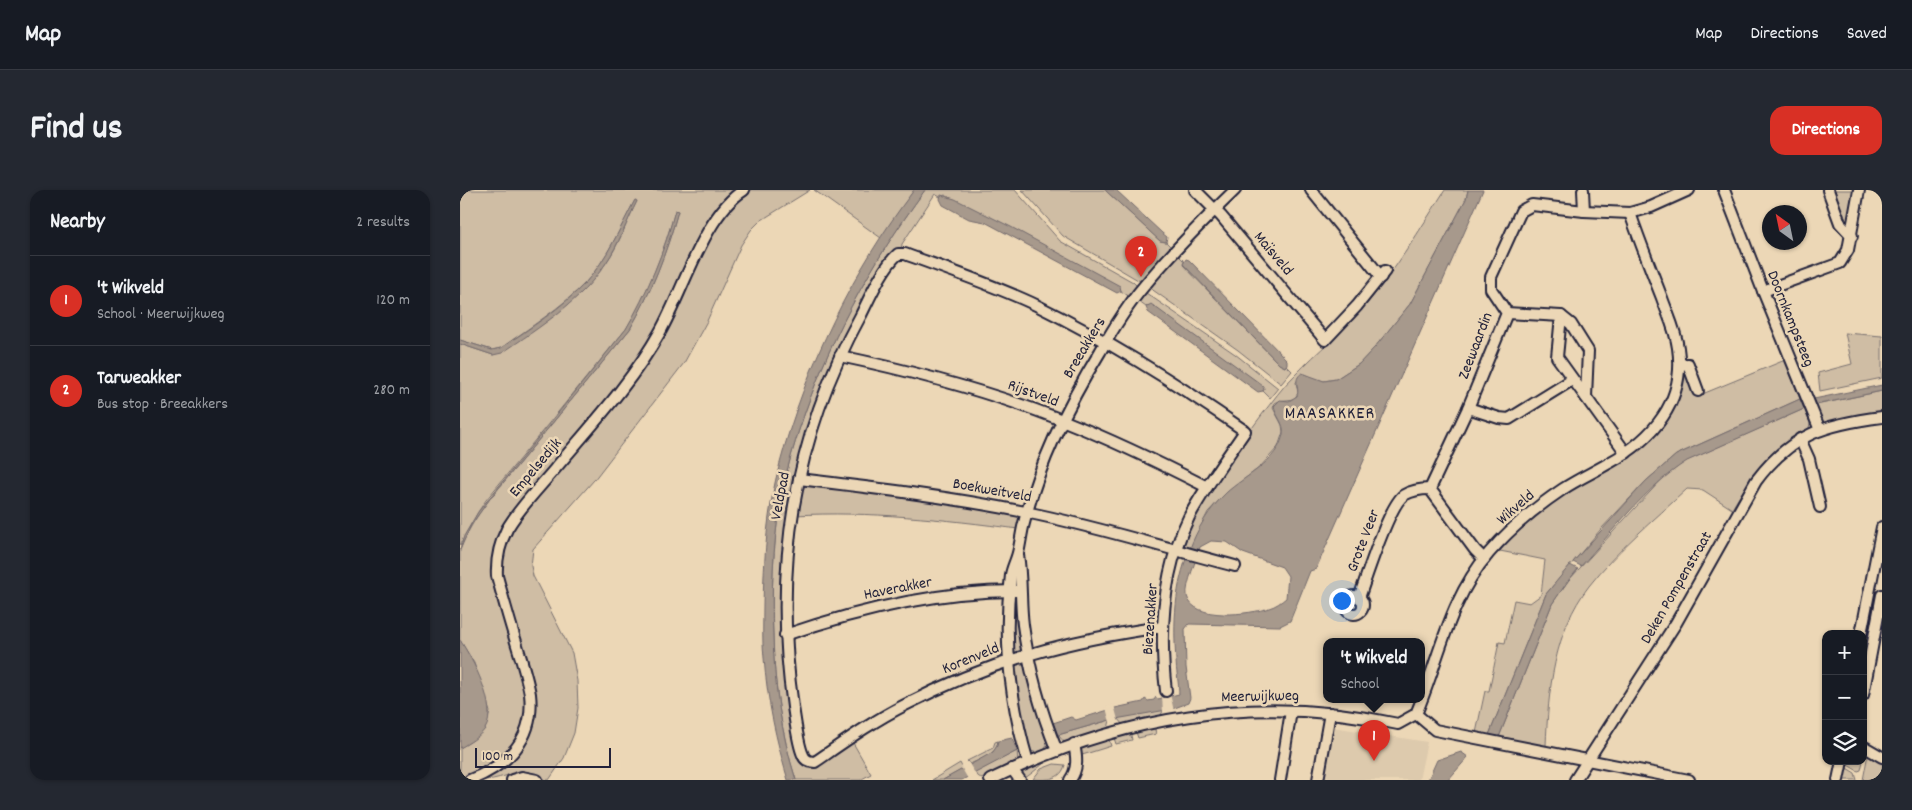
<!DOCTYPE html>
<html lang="en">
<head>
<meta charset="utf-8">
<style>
  body { margin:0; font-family:Dekko,sans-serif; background:#242831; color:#f1f3f6 }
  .controls { position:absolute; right:15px; bottom:15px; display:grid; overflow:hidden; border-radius:10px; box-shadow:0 1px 4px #0004 }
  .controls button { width:45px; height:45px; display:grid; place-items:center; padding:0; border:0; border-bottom:1px solid #363941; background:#171b24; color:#f1f3f6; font:25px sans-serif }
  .compass { position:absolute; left:1302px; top:15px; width:45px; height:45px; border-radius:50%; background:#171b24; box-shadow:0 1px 4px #0004; rotate:327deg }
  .scale { position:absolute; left:15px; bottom:12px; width:136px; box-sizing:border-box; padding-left:5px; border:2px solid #22223b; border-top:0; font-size:14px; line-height:18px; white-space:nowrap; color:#22223b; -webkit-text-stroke:4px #ecd7b6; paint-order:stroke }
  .you { position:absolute; left:881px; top:410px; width:18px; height:18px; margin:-12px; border:4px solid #fff; border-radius:50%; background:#1a73e8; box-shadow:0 0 0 8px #1a73e833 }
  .badge { display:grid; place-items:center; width:32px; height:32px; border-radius:50%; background:#d93025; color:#fff; font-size:16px; font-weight:700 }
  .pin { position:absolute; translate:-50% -41px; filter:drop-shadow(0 1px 2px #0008) }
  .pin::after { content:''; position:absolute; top:26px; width:18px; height:15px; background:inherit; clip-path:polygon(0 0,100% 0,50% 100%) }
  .popup { position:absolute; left:863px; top:448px; width:102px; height:65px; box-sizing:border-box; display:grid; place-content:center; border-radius:10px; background:#171b24; filter:drop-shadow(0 1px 4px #0005); font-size:16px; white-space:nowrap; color:#9ea1a6 }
  .popup b { font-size:19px; color:#f1f3f6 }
  .popup::after { content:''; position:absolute; left:50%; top:100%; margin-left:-10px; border:10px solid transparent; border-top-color:#171b24 }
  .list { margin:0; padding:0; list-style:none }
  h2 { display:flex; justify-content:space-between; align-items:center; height:65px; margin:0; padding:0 20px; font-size:21px }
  h2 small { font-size:16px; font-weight:400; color:#9ea1a6 }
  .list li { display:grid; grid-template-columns:32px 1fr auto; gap:15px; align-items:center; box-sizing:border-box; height:90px; padding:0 20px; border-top:1px solid #363941 }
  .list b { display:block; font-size:19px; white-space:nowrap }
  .list p { margin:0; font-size:16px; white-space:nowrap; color:#9ea1a6 }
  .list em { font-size:16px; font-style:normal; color:#9ea1a6 }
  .icon { flex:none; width:28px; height:28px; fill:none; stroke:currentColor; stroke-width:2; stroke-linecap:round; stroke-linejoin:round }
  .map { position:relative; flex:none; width:1422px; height:590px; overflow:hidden; border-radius:15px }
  header { display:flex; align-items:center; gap:30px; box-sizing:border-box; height:70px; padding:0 25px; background:#171b24; border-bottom:1px solid #363941 }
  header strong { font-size:24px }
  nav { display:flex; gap:28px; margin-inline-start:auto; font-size:18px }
  .intro { display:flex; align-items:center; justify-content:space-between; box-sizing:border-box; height:120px; padding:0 30px }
  h1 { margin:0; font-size:35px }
  .button { padding:12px 22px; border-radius:15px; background:#d93025; color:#fff; font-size:18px; font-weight:700 }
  main { display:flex; gap:30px; padding:0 30px }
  aside { flex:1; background:#171b24; border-radius:15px; box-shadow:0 1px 4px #0004 }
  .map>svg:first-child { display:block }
  .built { fill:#ddcaad }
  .green { fill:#cfbda4; stroke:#787070 }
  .water { fill:#a7998c; stroke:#72696c; fill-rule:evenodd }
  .pier { fill:#ecd7b6 }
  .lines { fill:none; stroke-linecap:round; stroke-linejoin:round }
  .street-casing { stroke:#22223b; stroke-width:14 }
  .street { stroke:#ecd7b6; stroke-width:10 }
  .labels { text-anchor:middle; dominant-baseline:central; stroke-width:5; stroke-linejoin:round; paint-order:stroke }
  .street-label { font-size:16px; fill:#22223b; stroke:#ecd7b6 }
  .neighbourhood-label { font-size:18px; letter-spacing:1px; fill:#22223b; stroke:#ecd7b6 }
</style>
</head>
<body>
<header>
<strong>Map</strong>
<nav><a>Map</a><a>Directions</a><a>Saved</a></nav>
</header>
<div class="intro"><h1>Find us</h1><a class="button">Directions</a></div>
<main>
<aside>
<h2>Nearby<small>2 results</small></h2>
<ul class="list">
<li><span class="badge">1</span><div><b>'t Wikveld</b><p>School · Meerwijkweg</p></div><em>120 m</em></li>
<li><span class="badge">2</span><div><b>Tarweakker</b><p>Bus stop · Breeakkers</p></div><em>280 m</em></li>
</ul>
</aside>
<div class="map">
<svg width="1422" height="590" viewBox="0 0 1422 590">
  <rect width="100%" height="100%" fill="#ecd7b6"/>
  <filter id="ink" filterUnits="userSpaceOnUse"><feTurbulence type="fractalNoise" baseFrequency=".02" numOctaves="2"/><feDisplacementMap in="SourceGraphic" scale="10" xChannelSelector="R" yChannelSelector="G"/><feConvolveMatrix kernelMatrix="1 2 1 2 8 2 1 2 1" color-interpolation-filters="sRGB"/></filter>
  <g filter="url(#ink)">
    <polygon class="built" points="873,537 967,552 959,590 862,590"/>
    <g class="green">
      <path d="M0,0H280L272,6L211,115L173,178L105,264L35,361L65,495C66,503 68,512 67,519C62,558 37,576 2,590H0V558L13,550L25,539L30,522L14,473L0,450V360C7,341 17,326 29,310L170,139C191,103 207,61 218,21H215C204,61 188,103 166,139L26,310L18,322L0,355V154L33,165C75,141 118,113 146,73C159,55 167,31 177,11L175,10C160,38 147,69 126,92C101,118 70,137 41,158L32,160L0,150Z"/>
      <path d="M290,0H350L300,31L291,40L281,55L247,131L224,173L134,290L73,359L71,376L73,386L112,463L117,491L118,518L114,543L104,568L89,590C81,590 75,581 67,582C51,582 39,590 22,590L44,577L61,561L73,526L41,386L43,355L63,323L200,152L219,117L253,40L273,14Z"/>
      <polygon points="354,0 454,0 421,48"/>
      <path d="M465,0H555L600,51L673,92L678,97L670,107L661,101V100L485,5L480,7L475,4L442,54L441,60L433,62L354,225L322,412L343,573L392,551L411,584L400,590H336C321,543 314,494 313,445C311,401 313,357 320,313C324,289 331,266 338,243C367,153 409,76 465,0Z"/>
      <polygon points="562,0 645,0 700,51 706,52 712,58 683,91 678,90 603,46"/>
      <path d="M985,0H1008L1006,9L950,114L915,157L899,174L876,189L864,191L855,189L845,184L836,192L838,203C833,214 824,207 815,213L813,218L822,235L823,242L818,257L800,277L766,303L748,322L729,361L721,358C741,310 770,267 801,226C812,212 822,197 835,185C858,161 883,141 905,116C936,80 960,39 985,0Z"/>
      <polygon points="1373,0 1396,0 1389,33 1385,33"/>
      <polygon points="718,65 724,71 723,75 819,174 825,177 826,175 832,181 821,194 778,160 690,98"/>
      <polygon points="686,103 775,164 818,198 810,208 803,201 804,198 688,115 686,117 679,112"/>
      <polygon points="1385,143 1422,146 1422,188 1360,201 1358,183 1392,174"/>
      <path d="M1325,170L1340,209L1216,265L1186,291L1141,339L1086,404L1029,545L1016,543L1025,501H1029L1039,452L1045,453L1054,410L1070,413L1081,405L1085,370L1040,361C1058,340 1079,320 1102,305C1161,269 1218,253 1226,173L1240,205Z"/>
      <polygon points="1422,201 1422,221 1417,224 1363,233 1358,231 1351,212 1354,212 1356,215"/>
      <path d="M1344,219L1350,233L1349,238C1315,258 1291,285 1272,319L1243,300L1227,299C1194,330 1157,360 1129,396C1094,441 1088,501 1086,556L1039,547L1092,414L1108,391L1175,318L1205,286L1226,271Z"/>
      <path d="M347,295L422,303L557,325L560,329L558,339C484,329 409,321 335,325L343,296Z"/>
      <polygon points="1416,401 1419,405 1403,489 1403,450 1412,403"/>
      <polygon points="553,406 557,409 562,459 559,463 553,465"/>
      <path d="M558,472L566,478L589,551L585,559C577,564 571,563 566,556L553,473Z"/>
      <polygon points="704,519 700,527 663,535 657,528"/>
      <polygon points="650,530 648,539 605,553 598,545"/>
      <polygon points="694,535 696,544 678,548 675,539"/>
      <polygon points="670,541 672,550 656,554 653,545"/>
      <polygon points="648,547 651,556 619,566 619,557"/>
      <path d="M538,551C537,565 520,569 510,574L507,571L533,558L535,552Z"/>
      <polygon points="557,561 558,571 555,573 522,589 514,583"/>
      <polygon points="1408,564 1422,572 1422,590 1403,590"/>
      <path d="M590,567C587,571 568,587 563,589L562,588L563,579Z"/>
      <polygon points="1387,571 1403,571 1401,580 1398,581 1386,574"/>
      <polygon points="500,573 503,579 483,590 472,590"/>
      <path d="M594,574L605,575C601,590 587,590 573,589L581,579Z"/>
      <polygon points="1385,577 1395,583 1397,590 1383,590"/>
    </g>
    <g class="water">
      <path d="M454,0H465C409,76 367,153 338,243C331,266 324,289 320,313C313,357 311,401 313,445C314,494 321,543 336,590H328C316,550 307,509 304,468C302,451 303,433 303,415C304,368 307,318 320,273C346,176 393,80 454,0Z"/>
      <polygon points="645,0 656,0 702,43 707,47 706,52 700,51"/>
      <path d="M1008,0H1023L856,379L850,381L830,431L820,436L729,434L725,439L726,477L730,508L728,513L712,519L650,530L598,545L593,533L611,527L616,530L655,518L683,512L685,509L688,511L694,510L696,507L698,509L719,504C719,493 716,481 716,470C713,433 715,395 729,361C737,339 749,319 766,303C784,286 818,272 823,244C825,233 815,226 814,216L820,210L829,211L837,206C840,197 832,190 842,183L864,191L876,189L899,174L915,157L950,114L1006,9ZM751,351L767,352L783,363L822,377L828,386L826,408C821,412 816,416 809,418C791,424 733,432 727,406C725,395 737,369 740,357Z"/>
      <polygon points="481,5 495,9 551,37 660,96 661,101 657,103 525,32 509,29 483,15 480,9"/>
      <path d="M175,10L177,11C167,31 159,54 146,73C121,111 80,137 42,163L33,165L0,154V150L32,160L41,158C70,138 102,118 126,92C147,69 160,38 175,10Z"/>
      <path d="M215,20L218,21C207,61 191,103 170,139L29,310L11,335L0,360L4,346L18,322L166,139C186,105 206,58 215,20Z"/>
      <polygon points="726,69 729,70 827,170 827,174 825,177 819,174 723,74"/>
      <polygon points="691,114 802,195 804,198 803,201 798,202 688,122 686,117"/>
      <polygon points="1422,195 1422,201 1355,215 1354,209"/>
      <path d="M1340,209L1344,219L1227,271C1186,297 1153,341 1121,376L1113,372L1186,291L1216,265Z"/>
      <polygon points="1110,375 1118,379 1108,391 1092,414 1039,547 1029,545 1086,404"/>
      <path d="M0,450C12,468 39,518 25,539C19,547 9,553 0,558Z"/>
      <polygon points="552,548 557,561 502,590 483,590 533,562 537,556 538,551"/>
      <polygon points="1001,562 1008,567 988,590 968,590 977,570"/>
    </g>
    <g class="pier">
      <polygon points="710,504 714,521 703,522 702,506"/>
      <polygon points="654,515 658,530 650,532 646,518"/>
      <polygon points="508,572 516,585 508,589 501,577"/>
    </g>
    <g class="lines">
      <defs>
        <g id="street">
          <polyline points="735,0 761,26 865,150 897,116 925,81"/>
          <polyline points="851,0 921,87"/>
          <polyline points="1123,0 1124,21"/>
          <polyline points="1264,0 1303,101 1360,240"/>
          <polyline points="1368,0 1380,33 1392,46"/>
          <polyline points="1303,101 1380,73 1388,60 1399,0"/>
          <polyline points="1047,123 1101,126 1111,134 1128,161 1126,207"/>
          <polyline points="1101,126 1097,167 1166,263"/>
          <path d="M380,166C456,182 531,202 602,230C652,250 700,273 747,297"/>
          <polyline points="1220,175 1228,174 1238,201"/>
          <polyline points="1008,218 1039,228 1049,229 1112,190"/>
          <polyline points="1340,249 1349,269 1360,317"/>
          <path d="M339,289C415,298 490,307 565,322C636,336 705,358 775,376"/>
          <path d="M558,365C562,388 560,411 563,435C569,480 580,519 597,561"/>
          <polyline points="1024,369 1015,360 970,299 1008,218 1047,123 1031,99 1031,87 1061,21 1072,15 1124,21 1170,23 1191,17 1229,0"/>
          <circle cx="894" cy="415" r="9"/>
          <path d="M899,408C906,388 929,315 944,305C951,301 961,299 970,299"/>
          <path d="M702,437C607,450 530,471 445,515C413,531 384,552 355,572C350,572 345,571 343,565C338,555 335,529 333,517C313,378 333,249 401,125C410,107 423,77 438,64H445C489,80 534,95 576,115C649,151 718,194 785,241C766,269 745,297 729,327C702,382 699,442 706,501"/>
          <polyline points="1401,444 1422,337"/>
          <path d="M325,445C401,419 480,400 560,401"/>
          <polyline points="1403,505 1422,405"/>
          <path d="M956,524C980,468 988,411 1029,363C1050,339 1076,317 1103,299C1118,289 1134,282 1149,273C1193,249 1226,211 1218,158C1216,141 1208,125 1202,108C1191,80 1180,52 1170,23"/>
          <polyline points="1403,556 1422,567"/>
          <path d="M568,572C550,511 543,448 551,385C552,378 556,371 558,363C560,355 561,346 563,337C578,275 607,216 640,162C653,139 667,116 684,96C712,62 743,31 775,0"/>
          <polyline points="552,579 560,590"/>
          <path d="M10,590C48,575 75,548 70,504C67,487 61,469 56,452C49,430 43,408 37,386C36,369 39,355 47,339C59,318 78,299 94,280C131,236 172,192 200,142C224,100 244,25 284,0"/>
          <polyline points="52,590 62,587 77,590"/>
          <path d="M530,590C661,526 794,503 938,534L956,524L975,540L1229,590"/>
          <path d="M610,590C618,579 617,568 614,554"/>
          <polyline points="820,590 831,521"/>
          <polyline points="858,590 870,523"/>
          <path d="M1115,590L1216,433L1296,291C1331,244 1366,234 1422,227"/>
          <polyline points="1378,590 1382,571"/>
        </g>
      </defs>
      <use href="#street" class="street-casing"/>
      <use href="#street" class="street"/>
    </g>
  </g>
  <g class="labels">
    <g class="street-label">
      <text transform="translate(813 64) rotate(50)">Maïsveld</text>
      <text transform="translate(1330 129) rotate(68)">Doornkampsteeg</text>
      <text transform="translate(1016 156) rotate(-69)">Zeewaardin</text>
      <text transform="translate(625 158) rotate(-59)">Breeakkers</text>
      <text transform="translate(573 204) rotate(20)">Rijstveld</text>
      <text transform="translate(76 278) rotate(-50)">Empelsedijk</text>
      <text transform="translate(532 301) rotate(10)">Boekweitveld</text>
      <text transform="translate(321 306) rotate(-79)">Veldpad</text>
      <text transform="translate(1056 318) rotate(-41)">Wikveld</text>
      <text transform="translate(904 351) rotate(-69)">Grote Veer</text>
      <text transform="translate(1217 398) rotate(-60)">Deken Pompenstraat</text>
      <text transform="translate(438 399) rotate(-11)">Haverakker</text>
      <text transform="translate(691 429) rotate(-86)">Biezenakker</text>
      <text transform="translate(511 469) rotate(-22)">Korenveld</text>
      <text transform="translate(800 507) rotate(-1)">Meerwijkweg</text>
    </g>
    <g class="neighbourhood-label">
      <text x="870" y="224">MAASAKKER</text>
    </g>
  </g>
</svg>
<div class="controls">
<button>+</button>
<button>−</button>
<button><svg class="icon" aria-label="layers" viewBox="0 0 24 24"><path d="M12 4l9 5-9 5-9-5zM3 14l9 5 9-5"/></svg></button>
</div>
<svg class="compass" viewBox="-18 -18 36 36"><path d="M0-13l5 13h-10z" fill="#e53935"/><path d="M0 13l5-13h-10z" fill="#9ea1a6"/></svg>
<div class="scale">100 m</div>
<div class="you"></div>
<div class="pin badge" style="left:914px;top:571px">1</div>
<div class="popup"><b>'t Wikveld</b>School</div>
<div class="pin badge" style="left:681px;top:87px">2</div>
</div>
</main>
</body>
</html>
